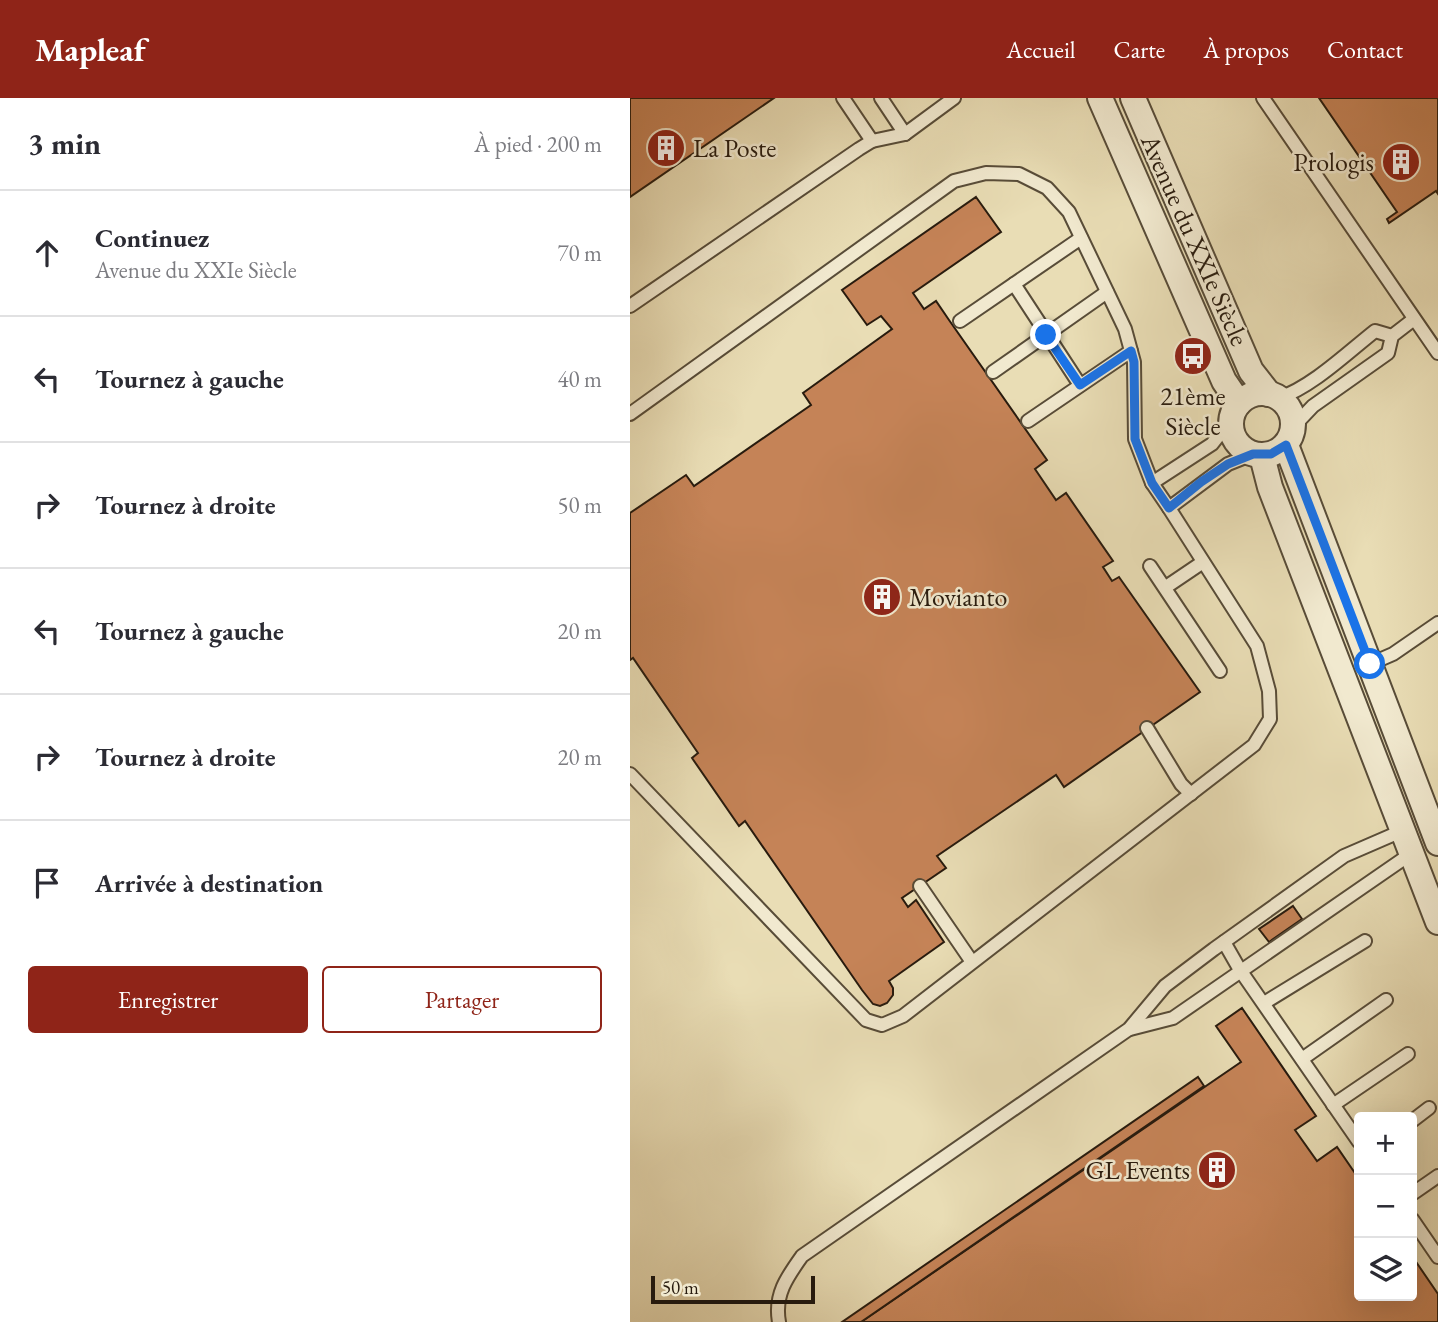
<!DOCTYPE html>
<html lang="fr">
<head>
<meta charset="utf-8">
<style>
  body { margin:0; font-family:"EB Garamond",serif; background:#f7f7f7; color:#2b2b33 }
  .controls { position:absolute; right:21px; bottom:21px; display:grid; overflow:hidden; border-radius:7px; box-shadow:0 7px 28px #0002 }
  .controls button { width:63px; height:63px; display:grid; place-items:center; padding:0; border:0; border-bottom:2px solid #e1e1e2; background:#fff; color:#2b2b33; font:35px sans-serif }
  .scale { position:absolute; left:21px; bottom:18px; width:164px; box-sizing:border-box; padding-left:7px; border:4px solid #281b0e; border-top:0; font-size:19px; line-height:24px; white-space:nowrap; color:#281b0e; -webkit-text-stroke:5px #f1e9cf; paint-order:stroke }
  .stop { position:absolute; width:21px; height:21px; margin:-16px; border:5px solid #1a73e8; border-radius:50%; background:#fff }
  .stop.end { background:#1a73e8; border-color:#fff; box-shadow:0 2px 7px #0008 }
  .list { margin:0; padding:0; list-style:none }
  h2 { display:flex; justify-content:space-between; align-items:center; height:91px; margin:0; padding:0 28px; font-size:30px }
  h2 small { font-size:23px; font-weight:400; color:#7c7c81 }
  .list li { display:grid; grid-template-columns:46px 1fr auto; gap:21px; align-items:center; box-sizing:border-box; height:126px; padding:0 28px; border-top:2px solid #e1e1e2 }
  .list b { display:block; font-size:26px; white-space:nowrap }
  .list p { margin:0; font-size:23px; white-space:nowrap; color:#7c7c81 }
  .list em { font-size:23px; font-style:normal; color:#7c7c81 }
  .actions { display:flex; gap:14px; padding:21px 28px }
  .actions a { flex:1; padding:16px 0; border:2px solid #8f2418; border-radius:7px; text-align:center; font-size:24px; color:#8f2418 }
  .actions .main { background:#8f2418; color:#fff }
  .icon { flex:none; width:38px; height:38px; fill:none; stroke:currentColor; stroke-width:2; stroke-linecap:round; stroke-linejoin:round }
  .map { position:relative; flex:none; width:808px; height:1224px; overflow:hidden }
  header { display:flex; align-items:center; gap:42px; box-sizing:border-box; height:98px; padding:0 35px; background:#8f2418; color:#fff }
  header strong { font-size:33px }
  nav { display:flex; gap:38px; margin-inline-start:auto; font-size:24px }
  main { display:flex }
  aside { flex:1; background:#fff }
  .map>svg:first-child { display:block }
  .building { fill:#c58357; stroke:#281b0e; stroke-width:2 }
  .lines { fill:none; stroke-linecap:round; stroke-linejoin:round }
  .service-casing { stroke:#584c38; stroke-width:16 }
  .minor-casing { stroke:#584c38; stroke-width:28 }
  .service { stroke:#f1e9cf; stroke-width:12 }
  .minor { stroke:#f1e9cf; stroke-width:24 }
  .route { stroke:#1a73e8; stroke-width:9 }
  .labels { text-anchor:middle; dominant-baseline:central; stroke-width:5; stroke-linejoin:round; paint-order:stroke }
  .poi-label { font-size:26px; fill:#281b0e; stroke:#f1e9cf; text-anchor:start }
  .street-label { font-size:26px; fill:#281b0e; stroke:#f1e9cf }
</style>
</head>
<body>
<header>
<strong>Mapleaf</strong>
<nav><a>Accueil</a><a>Carte</a><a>À propos</a><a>Contact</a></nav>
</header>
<main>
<aside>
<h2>3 min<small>À pied · 200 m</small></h2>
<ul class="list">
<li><svg class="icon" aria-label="ahead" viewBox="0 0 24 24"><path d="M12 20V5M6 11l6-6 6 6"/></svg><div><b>Continuez</b><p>Avenue du XXIe Siècle</p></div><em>70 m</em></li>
<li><svg class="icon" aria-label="left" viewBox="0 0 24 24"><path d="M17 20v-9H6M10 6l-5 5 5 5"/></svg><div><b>Tournez à gauche</b></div><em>40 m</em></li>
<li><svg class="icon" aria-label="right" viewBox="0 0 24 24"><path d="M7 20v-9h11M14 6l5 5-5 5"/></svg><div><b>Tournez à droite</b></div><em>50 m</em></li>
<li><svg class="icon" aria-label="left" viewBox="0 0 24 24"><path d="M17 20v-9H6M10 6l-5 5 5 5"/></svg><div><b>Tournez à gauche</b></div><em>20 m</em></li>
<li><svg class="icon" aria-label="right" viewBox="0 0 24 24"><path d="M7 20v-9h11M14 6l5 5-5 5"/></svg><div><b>Tournez à droite</b></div><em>20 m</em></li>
<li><svg class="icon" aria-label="arrive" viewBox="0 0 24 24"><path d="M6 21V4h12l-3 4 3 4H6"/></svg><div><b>Arrivée à destination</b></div></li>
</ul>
<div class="actions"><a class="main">Enregistrer</a><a>Partager</a></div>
</aside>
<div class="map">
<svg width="808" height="1224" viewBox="0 0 808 1224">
  <rect width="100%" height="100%" fill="#e9ddb5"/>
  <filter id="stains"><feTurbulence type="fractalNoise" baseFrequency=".00286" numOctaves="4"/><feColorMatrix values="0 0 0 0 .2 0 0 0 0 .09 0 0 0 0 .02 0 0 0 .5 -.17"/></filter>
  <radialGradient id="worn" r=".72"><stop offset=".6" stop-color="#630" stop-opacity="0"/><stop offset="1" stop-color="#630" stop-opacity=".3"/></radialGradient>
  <g class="building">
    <polygon points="0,0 144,0 0,99"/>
    <polygon points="689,0 808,0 808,96 806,93 759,125 757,121 767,114"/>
    <polygon points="346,99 371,134 283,195 294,211 306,203 319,222 417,362 405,371 426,402 436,395 483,463 473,469 482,483 489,479 570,594 434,689 426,677 307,758 316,770 272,800 278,809 286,802 314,844 259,883 263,890 263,897 257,905 250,908 243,906 232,892 115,723 109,728 62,660 68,655 3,560 0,562 0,415 56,377 64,388 181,307 173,295 262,231 251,218 237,227 212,192"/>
    <polygon points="663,808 672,821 639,844 629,831"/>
    <polygon points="612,910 686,1018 665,1032 687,1063 707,1049 729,1081 729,1198 782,1198 782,1158 808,1196 808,1224 231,1224 611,964 586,928"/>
    <polygon points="568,979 574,988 231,1224 212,1224"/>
  </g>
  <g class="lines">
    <defs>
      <g id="service">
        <polyline points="213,0 242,43"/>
        <polyline points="251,0 275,36"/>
        <polyline points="633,0 808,255"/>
        <polyline points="384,186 450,287"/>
        <polyline points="0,208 229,51 242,43 275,36 324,0"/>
        <polyline points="330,223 451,140"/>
        <polyline points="363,274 477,194"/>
        <path d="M649,300C682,289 717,255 745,233L762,238"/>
        <polyline points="0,316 324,83 356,75 389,76 417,90 439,114 495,231 504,264 505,341 522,385 582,346 601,322"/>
        <polyline points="398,323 501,253"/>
        <polyline points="664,328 683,308 758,255 762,238 784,221"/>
        <polyline points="522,385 539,410"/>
        <polyline points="520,468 590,573"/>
        <polyline points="536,489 573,464"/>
        <polyline points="740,566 763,556 808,525"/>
        <polyline points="517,630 551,686 561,696"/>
        <polyline points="0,676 236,922 252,927 273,918 624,647 640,621 639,593 627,548 539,410 598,366 623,356"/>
        <polyline points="290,788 342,864"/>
        <polyline points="594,844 610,872 729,1044"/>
        <polyline points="634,905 735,843"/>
        <polyline points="500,931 543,920 782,755"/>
        <polyline points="672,961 756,902"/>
        <polyline points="703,1007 778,956"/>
        <polyline points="782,1023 799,1010"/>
        <polyline points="782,1096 808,1078"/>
        <polyline points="782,1121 808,1159"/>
        <path d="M149,1224C144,1197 157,1179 172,1158L499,931L535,888L584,851L714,758L774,732"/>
      </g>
      <g id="minor">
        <polyline points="470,0 594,283 609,305"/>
        <polyline points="503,0 621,273 639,296"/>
        <circle cx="632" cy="326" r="31"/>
        <polyline points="656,347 808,745"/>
        <polyline points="632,358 640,389 808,824"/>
      </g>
    </defs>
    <use href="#service" class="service-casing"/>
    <use href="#minor" class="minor-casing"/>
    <use href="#service" class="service"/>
    <use href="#minor" class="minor"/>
  </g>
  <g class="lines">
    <polyline class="route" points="416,237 450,287 501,253 504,264 505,341 522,385 539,410 571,384 598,366 623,356 641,356 656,347 740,566"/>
  </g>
  <defs>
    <symbol id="building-disc" viewBox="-11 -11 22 22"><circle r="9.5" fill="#8f2418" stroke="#f1e9cf"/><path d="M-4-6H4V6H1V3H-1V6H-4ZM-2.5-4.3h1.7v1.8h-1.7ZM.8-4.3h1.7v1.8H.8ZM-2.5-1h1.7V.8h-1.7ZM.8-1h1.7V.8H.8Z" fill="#fff"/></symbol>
    <symbol id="bus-disc" viewBox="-11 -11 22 22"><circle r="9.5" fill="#8f2418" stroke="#f1e9cf"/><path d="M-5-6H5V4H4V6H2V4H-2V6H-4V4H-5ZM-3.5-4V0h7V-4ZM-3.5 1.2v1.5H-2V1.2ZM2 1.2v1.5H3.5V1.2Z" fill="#fff"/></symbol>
  </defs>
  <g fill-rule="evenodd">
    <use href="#building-disc" x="14" y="28" width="44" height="44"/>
    <use href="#building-disc" x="749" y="42" width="44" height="44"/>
    <use href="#bus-disc" x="541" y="236" width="44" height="44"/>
    <use href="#building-disc" x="230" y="477" width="44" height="44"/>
    <use href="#building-disc" x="565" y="1050" width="44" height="44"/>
  </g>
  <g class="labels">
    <g class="poi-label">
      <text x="63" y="50">La Poste</text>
      <text x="744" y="64" text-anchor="end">Prologis</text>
      <text x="563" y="298" text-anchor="middle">21ème<tspan x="563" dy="30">Siècle</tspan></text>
      <text x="279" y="499">Movianto</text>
      <text x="560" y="1072" text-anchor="end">GL Events</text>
    </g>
    <g class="street-label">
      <text transform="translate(565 142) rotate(66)">Avenue du XXIe Siècle</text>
    </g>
  </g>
  <rect width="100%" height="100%" filter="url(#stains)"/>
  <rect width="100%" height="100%" fill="url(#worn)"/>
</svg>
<div class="controls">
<button>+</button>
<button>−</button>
<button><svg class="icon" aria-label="layers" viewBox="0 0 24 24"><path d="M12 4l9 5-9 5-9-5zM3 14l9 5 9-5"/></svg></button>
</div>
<div class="scale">50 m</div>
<div class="stop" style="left:740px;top:566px"></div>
<div class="stop end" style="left:416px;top:237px"></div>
</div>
</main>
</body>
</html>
